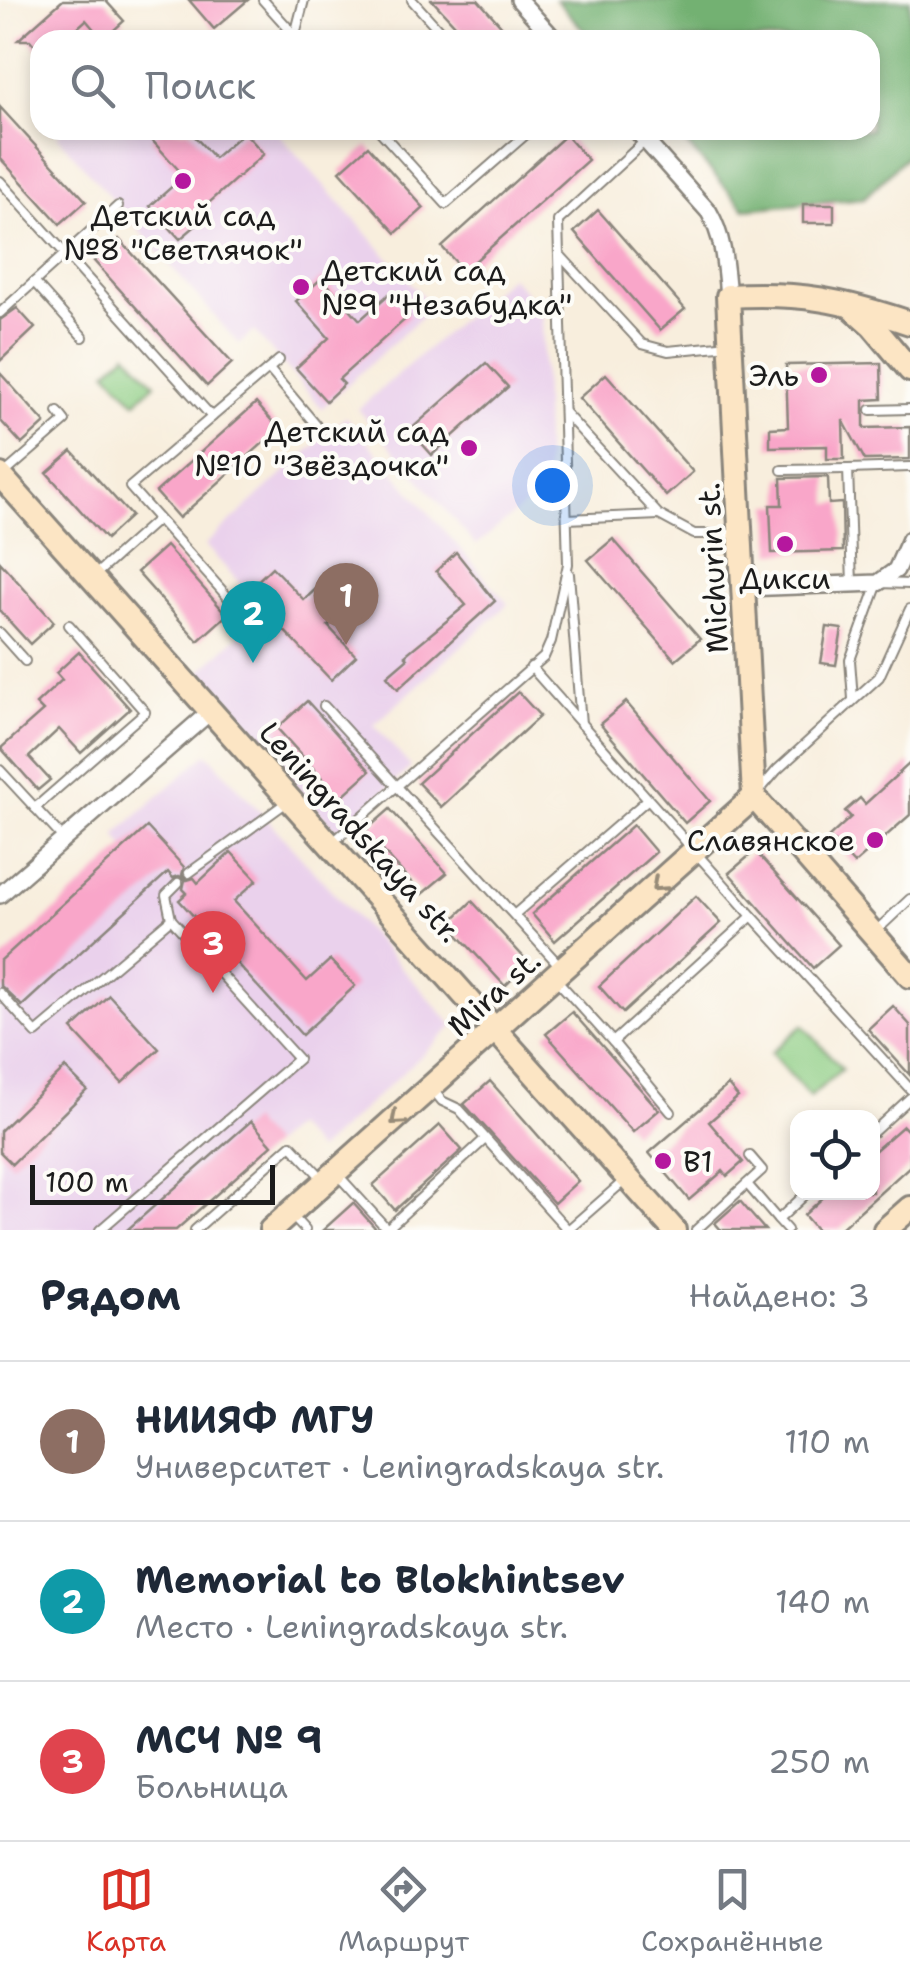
<!DOCTYPE html>
<html lang="ru">
<head>
<meta charset="utf-8">
<style>
  body { margin:0; font-family:"Shantell Sans",sans-serif; background:#f6f6f7; color:#1f2937 }
  .controls { position:absolute; right:30px; bottom:30px; display:grid; overflow:hidden; border-radius:20px; box-shadow:0 5px 15px #0003 }
  .controls button { width:90px; height:90px; display:grid; place-items:center; padding:0; border:0; border-bottom:2px solid #e0e1e3; background:#fff; color:#1f2937; font:50px sans-serif }
  .scale { position:absolute; left:30px; bottom:25px; width:245px; box-sizing:border-box; padding-left:10px; border:5px solid #1c1c1c; border-top:0; font-size:28px; line-height:35px; white-space:nowrap; color:#1c1c1c; -webkit-text-stroke:8px #fdfcf7; paint-order:stroke }
  .you { position:absolute; left:552px; top:485px; width:35px; height:35px; margin:-25px; border:8px solid #fff; border-radius:50%; background:#1a73e8; box-shadow:0 0 0 15px #1a73e833 }
  .badge { display:grid; place-items:center; width:65px; height:65px; border-radius:50%; background:#d93025; color:#fff; font-size:32px; font-weight:700 }
  .pin { position:absolute; translate:-50% -82px; filter:drop-shadow(0 2px 5px #0008) }
  .pin::after { content:''; position:absolute; top:52px; width:35px; height:30px; background:inherit; clip-path:polygon(0 0,100% 0,50% 100%) }
  .list { margin:0; padding:0; list-style:none }
  h2 { display:flex; justify-content:space-between; align-items:center; height:130px; margin:0; padding:0 40px; font-size:42px }
  h2 small { font-size:32px; font-weight:400; color:#747a83 }
  .list li { display:grid; grid-template-columns:65px 1fr auto; gap:30px; align-items:center; box-sizing:border-box; height:160px; padding:0 40px; border-top:2px solid #e0e1e3 }
  .list b { display:block; font-size:38px; white-space:nowrap }
  .list p { margin:0; font-size:32px; white-space:nowrap; color:#747a83 }
  .list em { font-size:32px; font-style:normal; color:#747a83 }
  .icon { flex:none; width:55px; height:55px; fill:none; stroke:currentColor; stroke-width:2; stroke-linecap:round; stroke-linejoin:round }
  .map { position:relative; flex:none; width:910px; height:1230px; overflow:hidden }
  .search { position:absolute; background:#fff; box-shadow:0 5px 15px #0003; left:30px; right:30px; top:30px; height:110px; display:flex; align-items:center; gap:25px; box-sizing:border-box; padding:0 35px; border-radius:30px; color:#747a83; font-size:38px }
  .sheet { height:610px; background:#fff }
  nav { display:flex; justify-content:space-around; align-items:center; box-sizing:border-box; height:140px; border-top:2px solid #e0e1e3; background:#fff; font-size:28px; color:#747a83 }
  nav a { display:grid; justify-items:center; gap:5px }
  nav .on { color:#d93025 }
  .map>svg:first-child { display:block }
  .built { fill:#ead1ec }
  .green { fill:#8fce85; stroke:#567550; stroke-width:2.5 }
  .forest { fill:#73b172; stroke:#486647; stroke-width:2.5 }
  .building { fill:#f9a6c9 }
  .lines { fill:none; stroke-linecap:round; stroke-linejoin:round }
  .lane-casing { stroke:#8a857c; stroke-width:12 }
  .street-casing { stroke:#8a857c; stroke-width:20 }
  .secondary-casing { stroke:#8a857c; stroke-width:28 }
  .lane { stroke:#fff; stroke-width:8 }
  .street { stroke:#fff; stroke-width:15 }
  .secondary { stroke:#fce5c4; stroke-width:22 }
  .oneway { stroke:#978b78 }
  .poi-dot { fill:#b5179e; stroke:#fdfcf7; stroke-width:4 }
  .labels { text-anchor:middle; dominant-baseline:central; stroke-width:8; stroke-linejoin:round; paint-order:stroke }
  .poi-label { font-size:30px; fill:#1c1c1c; stroke:#fdfcf7; text-anchor:end }
  .street-label { font-size:30px; fill:#1c1c1c; stroke:#fdfcf7 }
</style>
</head>
<body>
<div class="map">
<svg width="910" height="1230" viewBox="0 0 910 1230">
  <rect width="100%" height="100%" fill="#fdfcf7"/>
  <filter id="ink" filterUnits="userSpaceOnUse"><feTurbulence type="fractalNoise" baseFrequency=".01" numOctaves="2"/><feDisplacementMap in="SourceGraphic" scale="20" xChannelSelector="R" yChannelSelector="G"/><feConvolveMatrix kernelMatrix="1 2 1 2 8 2 1 2 1" color-interpolation-filters="sRGB"/></filter>
  <filter id="wash" filterUnits="userSpaceOnUse"><feTurbulence type="fractalNoise" baseFrequency=".0048" numOctaves="4" result="noise"/><feDisplacementMap in="SourceGraphic" scale="40" xChannelSelector="R" yChannelSelector="G"/><feGaussianBlur stdDeviation="2.25" result="paint"/><feColorMatrix in="noise" values="0 0 0 0 0 0 0 0 0 0 0 0 0 0 0 0 0 1.4 0 .05"/><feComposite in="paint" operator="in"/></filter>
  <g filter="url(#wash)">
    <rect width="100%" height="100%" fill="#f8eedd"/>
    <g class="built">
      <polygon points="64,130 275,130 432,307 322,408 254,331 239,344 57,136"/>
      <polygon points="511,276 542,311 546,488 476,545 358,409"/>
      <polygon points="346,417 508,604 374,725 411,767 339,833 192,679 265,611 205,545"/>
      <polygon points="207,753 454,1026 317,1151 294,1126 176,1230 0,1230 0,961 125,847 115,835"/>
    </g>
    <g class="green">
      <polygon points="127,353 155,384 135,402 107,371"/>
      <polygon points="803,1025 842,1069 810,1097 771,1053"/>
    </g>
    <polygon class="forest" points="556,0 910,0 910,153 864,198 745,209 674,130 870,130 870,40 593,40"/>
    <g id="blocks">
      <g class="building">
        <polygon points="63,0 105,0 124,21 103,40 86,20 64,40 40,40 40,52 30,40 18,40"/>
        <polygon points="189,0 248,0 214,29"/>
        <polygon points="432,0 478,0 514,40 469,40"/>
        <polygon points="0,107 86,201 60,224 0,158"/>
        <polygon points="161,130 189,130 214,158 244,132 264,154 193,217 199,223 180,239 150,206 184,176 151,139"/>
        <polygon points="566,135 588,160 464,271 442,247"/>
        <polygon points="368,146 424,208 396,233 340,171"/>
        <rect x="803" y="204" width="31" height="19"/>
        <polygon points="598,210 685,309 660,330 574,232"/>
        <polygon points="119,239 232,363 207,386 94,261"/>
        <polygon points="322,278 360,320 389,294 409,316 339,379 344,384 326,401 296,368 329,338 296,301"/>
        <polygon points="17,308 35,328 0,361 0,320"/>
        <polygon points="486,363 508,387 432,455 410,430"/>
        <polygon points="881,363 882,399 864,400 864,428 910,427 910,459 865,460 843,420 844,459 827,459 827,446 770,447 770,428 788,427 786,365"/>
        <polygon points="0,373 45,423 22,444 0,420"/>
        <polygon points="606,374 693,472 666,496 579,398"/>
        <polygon points="256,403 279,429 179,518 156,492"/>
        <polygon points="72,451 131,516 106,539 47,473"/>
        <polygon points="828,477 829,504 842,503 843,551 772,553 770,505 782,505 781,478"/>
        <polygon points="613,539 700,639 675,660 588,560"/>
        <polygon points="166,546 227,615 198,641 137,572"/>
        <polygon points="456,552 495,601 398,689 387,676 408,658 405,655 466,605 436,571"/>
        <polygon points="0,562 54,622 30,644 0,611"/>
        <polygon points="272,567 304,600 333,573 357,599 328,626 356,656 331,680 247,591"/>
        <polygon points="827,627 842,629 836,665 821,663"/>
        <polygon points="79,652 130,709 81,753 59,729 29,757 50,780 38,790 1,748 43,711 36,704 62,680 56,673"/>
        <polygon points="518,692 540,716 441,807 418,783"/>
        <polygon points="307,701 370,771 340,798 277,728"/>
        <polygon points="626,702 710,801 685,823 600,724"/>
        <polygon points="910,763 910,815 854,864 829,837 851,817 845,811 860,798 865,804"/>
        <polygon points="390,809 447,873 422,894 365,831"/>
        <polygon points="633,825 656,852 555,941 532,914"/>
        <polygon points="147,827 184,867 182,875 187,880 194,878 198,883 231,852 257,880 234,901 307,981 330,960 355,986 302,1035 179,900 187,893 183,889 185,880 179,876 173,878 168,872 22,1006 0,985 0,961"/>
        <polygon points="755,851 839,945 813,968 729,873"/>
        <polygon points="696,896 721,923 623,1013 599,986"/>
        <polygon points="472,901 529,963 505,986 448,924"/>
        <polygon points="109,995 159,1049 122,1083 72,1029"/>
        <polygon points="893,1006 910,1025 910,1075 868,1029"/>
        <polygon points="572,1012 659,1110 633,1132 546,1034"/>
        <polygon points="65,1068 87,1090 12,1164 0,1152 0,1131"/>
        <polygon points="490,1081 578,1181 554,1203 464,1104"/>
        <polygon points="728,1085 738,1097 709,1122 743,1162 727,1176 723,1171 689,1200 649,1153"/>
        <polygon points="251,1121 272,1145 210,1200 176,1230 127,1230"/>
        <polygon points="440,1125 462,1150 395,1210 373,1185"/>
        <polygon points="903,1126 910,1133 910,1166 839,1230 817,1230 804,1215 829,1192 872,1192 872,1153"/>
        <polygon points="740,1201 751,1214 765,1230 721,1230 715,1223"/>
        <polygon points="353,1203 377,1230 323,1230"/>
      </g>
    </g>
  </g>
  <g filter="url(#ink)">
    <use href="#blocks" fill-opacity="0" stroke="#8a857c" stroke-width="2.5"/>
    <g class="lines">
      <defs>
        <g id="lane">
          <polyline points="263,0 299,40"/>
          <polyline points="412,0 448,40"/>
          <polyline points="295,35 304,0"/>
          <polyline points="379,130 446,204 531,130"/>
          <polyline points="0,181 212,417 130,487 242,613"/>
          <polyline points="559,254 642,344 668,351 729,345"/>
          <polyline points="34,282 83,337"/>
          <polyline points="0,313 118,206"/>
          <polyline points="269,369 316,425"/>
          <polyline points="871,410 910,409"/>
          <polyline points="564,412 659,515 694,534 740,534"/>
          <polyline points="212,417 279,360"/>
          <polyline points="782,470 848,469"/>
          <polyline points="5,473 65,421 58,412"/>
          <polyline points="567,519 659,515"/>
          <polyline points="569,574 581,724"/>
          <polyline points="95,575 158,519"/>
          <polyline points="852,584 848,469 910,467"/>
          <polyline points="0,633 25,661"/>
          <polyline points="531,667 752,916"/>
          <polyline points="853,699 850,660 878,583 910,584"/>
          <polyline points="324,706 560,966"/>
          <polyline points="0,770 63,838"/>
          <polyline points="759,791 777,770 879,677 910,609"/>
          <polyline points="35,808 145,712 69,625"/>
          <polyline points="332,843 544,657 551,641 568,564 558,221 645,141"/>
          <polyline points="189,873 287,802"/>
          <polyline points="515,914 647,800"/>
          <polyline points="171,919 166,895 178,883"/>
          <polyline points="876,931 910,899"/>
          <polyline points="555,978 613,1042 752,916 910,1089"/>
          <polyline points="0,993 36,1033 171,919 298,1059 100,1230"/>
          <polyline points="613,1042 671,1112"/>
          <polyline points="433,1090 442,1101 459,1109 568,1230"/>
          <polyline points="872,1133 910,1098"/>
          <polyline points="337,1174 388,1230"/>
          <polyline points="747,1184 778,1220"/>
          <polyline points="293,1217 305,1230"/>
          <polyline points="387,1229 485,1139"/>
          <polyline points="195,1230 291,1145 323,1179"/>
          <polyline points="568,1230 624,1181"/>
          <polyline points="696,1230 762,1170 750,1156"/>
          <polyline points="787,1230 778,1220 808,1192"/>
        </g>
        <g id="street">
          <polyline points="519,0 555,40"/>
          <path d="M636,130L709,212C724,238 725,266 728,296"/>
          <polyline points="744,588 878,583 896,570 910,539"/>
          <polyline points="0,895 212,710"/>
        </g>
        <g id="secondary">
          <polyline points="854,309 872,325 910,370"/>
          <path d="M910,323C841,300 801,292 728,296L754,797L910,976"/>
          <polyline points="0,475 674,1230"/>
          <polyline points="271,1230 754,797"/>
          <polyline points="885,1230 910,1208"/>
        </g>
      </defs>
      <use href="#lane" class="lane-casing"/>
      <use href="#street" class="street-casing"/>
      <use href="#secondary" class="secondary-casing"/>
      <use href="#lane" class="lane"/>
      <use href="#street" class="street"/>
      <use href="#secondary" class="secondary"/>
    </g>
    <defs><path id="oneway-chevron" d="M-2-3.5L2.5 0L-2 3.5" fill="none" stroke-width="1.6" stroke-linecap="round" stroke-linejoin="round" transform="scale(2.5)"/></defs>
    <g class="oneway">
      <use href="#oneway-chevron" transform="translate(658 885) rotate(138)"/>
      <use href="#oneway-chevron" transform="translate(397 1119) rotate(139)"/>
    </g>
  </g>
  <g class="poi-dot">
    <circle cx="183" cy="181" r="10"/>
    <circle cx="301" cy="287" r="10"/>
    <circle cx="819" cy="375" r="10"/>
    <circle cx="469" cy="448" r="10"/>
    <circle cx="785" cy="544" r="10"/>
    <circle cx="875" cy="840" r="10"/>
    <circle cx="663" cy="1161" r="10"/>
  </g>
  <g class="labels">
    <g class="poi-label">
      <text x="183" y="215" text-anchor="middle">Детский сад<tspan x="183" dy="34">№8 "Светлячок"</tspan></text>
      <text x="321" y="270" text-anchor="start">Детский сад<tspan x="321" dy="34">№9 "Незабудка"</tspan></text>
      <text x="799" y="375">Эль</text>
      <text x="449" y="431">Детский сад<tspan x="449" dy="34">№10 "Звёздочка"</tspan></text>
      <text x="785" y="578" text-anchor="middle">Дикси</text>
      <text x="855" y="840">Славянское</text>
      <text x="683" y="1161" text-anchor="start">В1</text>
    </g>
    <g class="street-label">
      <text transform="translate(713 568) rotate(-93)">Michurin st.</text>
      <text transform="translate(360 832) rotate(48)">Leningradskaya str.</text>
      <text transform="translate(494 993) rotate(-42)">Mira st.</text>
    </g>
  </g>
</svg>
<div class="controls">
<button><svg class="icon" aria-label="locate" viewBox="0 0 24 24"><circle cx="12" cy="12" r="6"/><path d="M12 2v4M12 18v4M2 12h4M18 12h4"/></svg></button>
</div>
<div class="scale">100 m</div>
<div class="you"></div>
<div class="pin badge" style="left:346px;top:645px;background:#8d6e63">1</div>
<div class="pin badge" style="left:253px;top:663px;background:#0f9aa8">2</div>
<div class="pin badge" style="left:213px;top:993px;background:#e0444e">3</div>
<div class="search"><svg class="icon" aria-label="search" viewBox="0 0 24 24"><circle cx="10" cy="10" r="6"/><path d="M15 15l6 6"/></svg>Поиск</div>
</div>
<section class="sheet">
<h2>Рядом<small>Найдено: 3</small></h2>
<ul class="list">
<li><span class="badge" style="background:#8d6e63">1</span><div><b>НИИЯФ МГУ</b><p>Университет · Leningradskaya str.</p></div><em>110 m</em></li>
<li><span class="badge" style="background:#0f9aa8">2</span><div><b>Memorial to Blokhintsev</b><p>Место · Leningradskaya str.</p></div><em>140 m</em></li>
<li><span class="badge" style="background:#e0444e">3</span><div><b>МСЧ № 9</b><p>Больница</p></div><em>250 m</em></li>
</ul>
</section>
<nav>
<a class="on"><svg class="icon" aria-label="map" viewBox="0 0 24 24"><path d="M3 6l6-2 6 2 6-2v14l-6 2-6-2-6 2zM9 4v14M15 6v14"/></svg>Карта</a>
<a><svg class="icon" aria-label="directions" viewBox="0 0 24 24"><path d="M12 3l9 9-9 9-9-9zM9 14v-3h6M13 9l2 2-2 2"/></svg>Маршрут</a>
<a><svg class="icon" aria-label="saved" viewBox="0 0 24 24"><path d="M7 4h10v16l-5-4-5 4z"/></svg>Сохранённые</a>
</nav>
</body>
</html>
